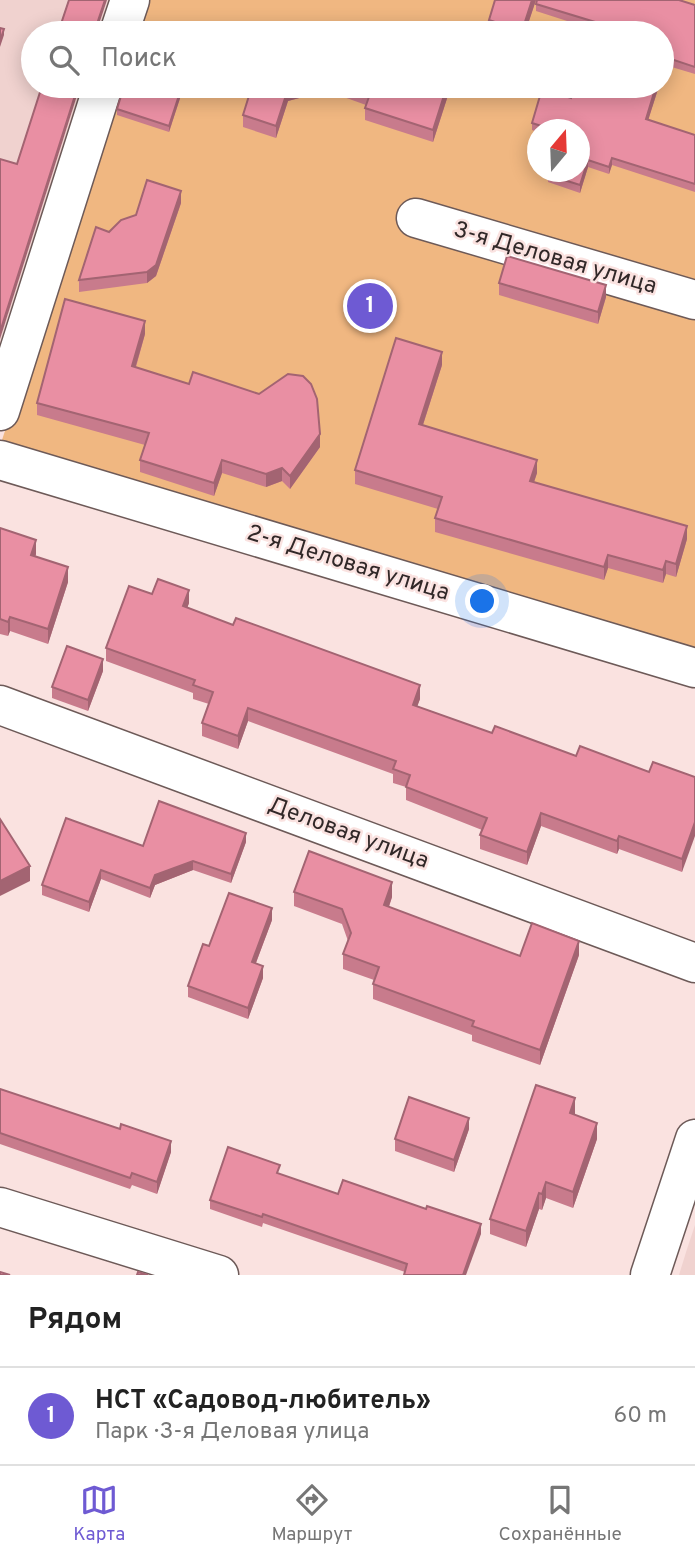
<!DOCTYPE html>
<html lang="ru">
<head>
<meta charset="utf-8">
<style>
  body { margin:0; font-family:Overpass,sans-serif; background:#f2f2f2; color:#222 }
  .compass { position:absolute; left:527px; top:119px; width:63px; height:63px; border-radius:50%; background:#fff; box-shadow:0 4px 18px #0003; rotate:19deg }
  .you { position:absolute; left:483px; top:602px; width:24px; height:24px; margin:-18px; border:5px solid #fff; border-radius:50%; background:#1a73e8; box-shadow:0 0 0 10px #1a73e833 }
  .badge { display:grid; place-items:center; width:46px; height:46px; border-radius:50%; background:#6e5ad3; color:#fff; font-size:23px; font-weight:700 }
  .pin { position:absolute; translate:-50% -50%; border:4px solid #fff; box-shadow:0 2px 7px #0006 }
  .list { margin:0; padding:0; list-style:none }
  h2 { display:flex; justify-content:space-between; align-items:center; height:91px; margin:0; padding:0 28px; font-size:30px }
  h2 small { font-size:23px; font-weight:400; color:#767676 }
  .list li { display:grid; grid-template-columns:46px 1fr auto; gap:21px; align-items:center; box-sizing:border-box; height:98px; padding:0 28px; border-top:2px solid #e0e0e0 }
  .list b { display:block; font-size:26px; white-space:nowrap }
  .list p { margin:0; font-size:23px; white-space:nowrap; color:#767676 }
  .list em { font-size:23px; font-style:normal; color:#767676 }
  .icon { flex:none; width:38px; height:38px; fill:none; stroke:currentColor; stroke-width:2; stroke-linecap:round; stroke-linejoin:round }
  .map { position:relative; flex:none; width:695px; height:1275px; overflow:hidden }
  .search { position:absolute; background:#fff; box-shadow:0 4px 18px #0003; left:21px; right:21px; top:21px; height:77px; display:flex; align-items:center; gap:18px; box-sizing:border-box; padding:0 24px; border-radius:38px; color:#767676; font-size:26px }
  .sheet { height:189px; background:#fff }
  nav { display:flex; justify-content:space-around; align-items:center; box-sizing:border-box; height:98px; border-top:2px solid #e0e0e0; background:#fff; font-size:19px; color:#767676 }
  nav a { display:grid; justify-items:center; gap:4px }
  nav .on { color:#6e5ad3 }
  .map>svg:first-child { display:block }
  .built { fill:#f0d2cf }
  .green { fill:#f0b781; fill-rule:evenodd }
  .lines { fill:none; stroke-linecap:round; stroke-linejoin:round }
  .minor-casing { stroke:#6d5a58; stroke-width:41 }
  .minor { stroke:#fff; stroke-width:38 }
  .wall { fill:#c87b8c }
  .shaded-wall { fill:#a36472 }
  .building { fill:#e98fa3; stroke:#a36472; stroke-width:2 }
  .labels { text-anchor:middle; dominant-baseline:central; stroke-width:5; stroke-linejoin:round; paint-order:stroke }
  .street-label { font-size:23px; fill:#312828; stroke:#fae2e0 }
</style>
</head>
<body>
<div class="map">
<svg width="695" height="1275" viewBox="0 0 695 1275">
  <rect width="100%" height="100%" fill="#fae2e0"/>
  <g class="built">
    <polygon points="0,0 122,0 111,33 33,33 33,86 95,86 0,393"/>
    <polygon points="695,1225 695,1275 679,1275 687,1249"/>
  </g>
  <path class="green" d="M146,0H695V654L2,440L118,86H662V33H135ZM538,130H580V172H538Z"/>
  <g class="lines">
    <defs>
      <g id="minor">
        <polyline points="119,33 130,0"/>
        <polyline points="416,218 695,300"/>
        <polyline points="0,411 103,86"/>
        <polyline points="0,460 695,668"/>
        <polyline points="0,705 695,963"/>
        <polyline points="0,1207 219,1275"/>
        <polyline points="650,1275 695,1139"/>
      </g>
    </defs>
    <use href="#minor" class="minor-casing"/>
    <use href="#minor" class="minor"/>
  </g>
  <g class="wall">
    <polygon points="536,0 525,33 494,33 489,32 489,20"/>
    <polygon points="536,4 695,5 695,74 665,65 592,29 536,11"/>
    <polygon points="124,86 184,86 169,132 117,115 117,109"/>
    <polygon points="252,86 451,86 433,142 365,120 365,108 366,105 313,86 303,97 288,101 276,138 243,127 243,115"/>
    <polygon points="659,86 648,120 695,135 695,192 612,165 609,174 588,167 580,193 548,182 548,175 579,130 537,130 537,132 532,130 532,123 571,98"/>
    <polygon points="181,203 156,276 147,283 79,292 79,280 109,232"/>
    <polygon points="499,283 606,297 598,324 499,295"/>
    <polygon points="145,334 136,367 320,447 290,489 282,481 266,487 222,473 214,496 140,472 140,460 145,445 37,415 37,403"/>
    <polygon points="442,365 423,425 537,473 534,482 687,539 676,577 666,574 663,583 608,568 604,580 435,532 435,518 438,509 355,484 355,470"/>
    <polygon points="0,528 36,554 35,557 68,582 48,644 10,631 8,636 0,634"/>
    <polygon points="152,594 189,603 187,608 420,699 417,706 492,733 576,756 649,772 695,777 682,872 619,849 617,854 541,826 527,865 480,849 480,835 482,830 406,800 406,787 393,783 393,774 248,721 238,749 202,736 202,723 209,704 193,699 193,693 106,661 106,648"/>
    <polygon points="103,671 88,711 52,698 52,687"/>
    <polygon points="246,842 231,883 193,870 155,885 150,898 101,879 89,912 42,895 42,885 143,846"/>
    <polygon points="294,892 392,897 389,907 520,956 579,955 540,1065 472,1041 472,1035 373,999 373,984 374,980 343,969 343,954 348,941 342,924 294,906"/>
    <polygon points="272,920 256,963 263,978 248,1019 188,997 188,986 209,946"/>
    <polygon points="0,1089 171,1152 157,1194 132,1185 130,1189 0,1144"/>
    <polygon points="575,1114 575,1115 597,1139 573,1208 546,1198 542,1210 539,1209 526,1247 490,1234 490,1219"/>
    <polygon points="469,1129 454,1172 395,1151 395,1139"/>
    <polygon points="280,1174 338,1194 481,1234 405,1272 263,1223 262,1227 210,1209 210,1200"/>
  </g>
  <g class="shaded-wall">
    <polygon points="105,0 107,0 98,27 98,21"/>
    <polygon points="532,0 536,0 525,33 522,33"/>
    <polygon points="4,29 4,35 0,47 0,41"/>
    <polygon points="665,57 665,65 662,76 662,69"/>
    <polygon points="78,86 80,86 0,339 0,332"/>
    <polygon points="182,86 184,86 169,132 169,126"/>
    <polygon points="300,86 313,86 303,97 288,101 276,138 276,126 288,89"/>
    <polygon points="447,86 451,86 433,142 433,130"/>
    <polygon points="656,86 659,86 646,127 646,119"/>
    <polygon points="612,158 612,165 609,174 609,167"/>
    <polygon points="588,160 588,167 580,193 580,185"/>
    <polygon points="181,191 181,203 156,276 147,283 147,272"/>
    <polygon points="606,285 606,297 598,324 598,312"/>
    <polygon points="145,321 145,334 132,379 132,366"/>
    <polygon points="442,352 442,365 419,437 419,424"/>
    <polygon points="320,434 320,447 290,489 290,476"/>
    <polygon points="222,460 222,473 214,496 214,483"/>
    <polygon points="537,460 537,473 530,494 530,481"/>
    <polygon points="282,468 282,481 266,487 266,474"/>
    <polygon points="687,526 687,539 676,577 676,564"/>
    <polygon points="36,540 36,554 31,570 31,555"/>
    <polygon points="608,555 608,568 604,580 604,567"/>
    <polygon points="666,561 666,574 663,583 663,570"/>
    <polygon points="68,567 68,582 48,644 48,629"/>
    <polygon points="189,590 189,603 183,619 183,606"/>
    <polygon points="10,617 10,631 8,636 8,622"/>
    <polygon points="103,659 103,671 88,711 88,700"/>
    <polygon points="420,685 420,699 413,718 413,705"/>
    <polygon points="248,708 248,721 238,749 238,736"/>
    <polygon points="541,813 541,826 527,865 527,852"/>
    <polygon points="695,822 695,836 682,872 682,859"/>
    <polygon points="246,833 246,842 231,883 231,874"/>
    <polygon points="619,836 619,849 617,854 617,841"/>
    <polygon points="193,861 193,870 155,885 150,898 150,888 155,875"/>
    <polygon points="30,866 30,881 0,896 0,881"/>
    <polygon points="101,870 101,879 89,912 89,902"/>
    <polygon points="392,882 392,897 384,920 384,905"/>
    <polygon points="272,908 272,920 252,973 252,962"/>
    <polygon points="579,941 579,955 540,1065 540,1050"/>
    <polygon points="263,966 263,978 248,1019 248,1008"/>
    <polygon points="575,1098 575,1114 570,1129 570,1113"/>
    <polygon points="469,1118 469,1129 454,1172 454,1160"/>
    <polygon points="597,1123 597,1139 573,1208 573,1192"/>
    <polygon points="171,1141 171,1152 157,1194 157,1182"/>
    <polygon points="546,1182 546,1198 542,1210 542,1194"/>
    <polygon points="539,1193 539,1209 526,1247 526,1231"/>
    <polygon points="481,1224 481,1234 466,1275 463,1275"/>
  </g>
  <g class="building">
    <polygon points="69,0 105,0 98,21 98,33 58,33"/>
    <polygon points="495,0 532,0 522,31 489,20"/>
    <polygon points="537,0 679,0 695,5 695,67 665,57 662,69 662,33 591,33 595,22 536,4"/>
    <polygon points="369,25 394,33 366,33"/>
    <polygon points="0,28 4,29 0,41"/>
    <polygon points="42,86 78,86 0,332 0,159 17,164"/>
    <polygon points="124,86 182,86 169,126 117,109"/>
    <polygon points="252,86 300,86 288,89 276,126 243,115"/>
    <polygon points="346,86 447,86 433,130 365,108 370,94"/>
    <polygon points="574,86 656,86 646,119 695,135 695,184 612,158 609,167 588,160 580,185 548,175 549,172 579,172 579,130 554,130 532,123 542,89 571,98"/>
    <polygon points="147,180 181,191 156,265 147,272 79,280 96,227 109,232 121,220 136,215"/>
    <polygon points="507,256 606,285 598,312 499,283"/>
    <polygon points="65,299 145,321 132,366 189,384 193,372 259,394 288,374 303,376 311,384 317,399 320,434 290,476 282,468 266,474 222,460 214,483 140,460 149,433 37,403"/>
    <polygon points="396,338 442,352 419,424 537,460 530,481 687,526 676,564 666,561 663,570 608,555 604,567 435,518 442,497 355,470"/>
    <polygon points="0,528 36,540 31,555 68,567 48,629 10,617 8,622 0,619"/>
    <polygon points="158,579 189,590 183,606 233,625 236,618 420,685 413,705 492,733 495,726 576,756 580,746 649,772 653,762 695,777 695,822 682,859 619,836 617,841 541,813 527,852 480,835 487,818 406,787 410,775 393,769 396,761 248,708 238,736 202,723 213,692 193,685 195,680 106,648 129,586 152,594"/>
    <polygon points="67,646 103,659 88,700 52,687"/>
    <polygon points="159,801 246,833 231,874 193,861 155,875 150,888 101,870 89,902 42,885 66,818 143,846"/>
    <polygon points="0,819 30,866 0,881"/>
    <polygon points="309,851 392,882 384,905 520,956 532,923 579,941 540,1050 472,1026 474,1021 373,984 379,967 343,954 351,933 342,909 294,892"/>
    <polygon points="229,893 272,908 252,962 263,966 248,1008 188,986 203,944 209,946"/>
    <polygon points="536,1085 575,1098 570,1113 597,1123 573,1192 546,1182 542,1194 539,1193 526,1231 490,1219"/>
    <polygon points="0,1089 120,1129 121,1124 171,1141 157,1182 132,1173 130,1178 0,1133"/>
    <polygon points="409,1097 469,1118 454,1160 395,1139"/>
    <polygon points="228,1147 280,1165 277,1173 338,1194 343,1180 426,1209 427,1206 481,1224 463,1275 404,1275 407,1264 263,1214 262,1217 210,1200"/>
    <polygon points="0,1272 10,1275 0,1275"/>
    <polygon points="138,1272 148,1275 137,1275"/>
  </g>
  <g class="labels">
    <g class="street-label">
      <text transform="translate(555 259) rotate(16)">3-я Деловая улица</text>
      <text transform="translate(348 564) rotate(17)">2-я Деловая улица</text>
      <text transform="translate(348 834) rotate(20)">Деловая улица</text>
    </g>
  </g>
</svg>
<svg class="compass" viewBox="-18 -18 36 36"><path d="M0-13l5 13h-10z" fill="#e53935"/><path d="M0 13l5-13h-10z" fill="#767676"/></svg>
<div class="you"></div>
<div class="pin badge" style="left:370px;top:306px">1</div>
<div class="search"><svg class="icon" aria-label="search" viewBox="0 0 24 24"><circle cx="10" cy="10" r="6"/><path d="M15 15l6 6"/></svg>Поиск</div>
</div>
<section class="sheet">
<h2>Рядом<small></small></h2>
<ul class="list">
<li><span class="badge">1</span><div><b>НСТ «Садовод-любитель»</b><p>Парк · 3-я Деловая улица</p></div><em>60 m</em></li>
</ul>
</section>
<nav>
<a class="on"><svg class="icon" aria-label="map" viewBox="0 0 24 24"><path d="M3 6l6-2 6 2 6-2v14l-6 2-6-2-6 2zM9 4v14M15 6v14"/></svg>Карта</a>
<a><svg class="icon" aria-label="directions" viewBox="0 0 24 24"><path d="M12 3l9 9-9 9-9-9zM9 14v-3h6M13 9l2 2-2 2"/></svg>Маршрут</a>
<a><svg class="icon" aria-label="saved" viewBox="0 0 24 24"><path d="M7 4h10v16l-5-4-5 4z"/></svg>Сохранённые</a>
</nav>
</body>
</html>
